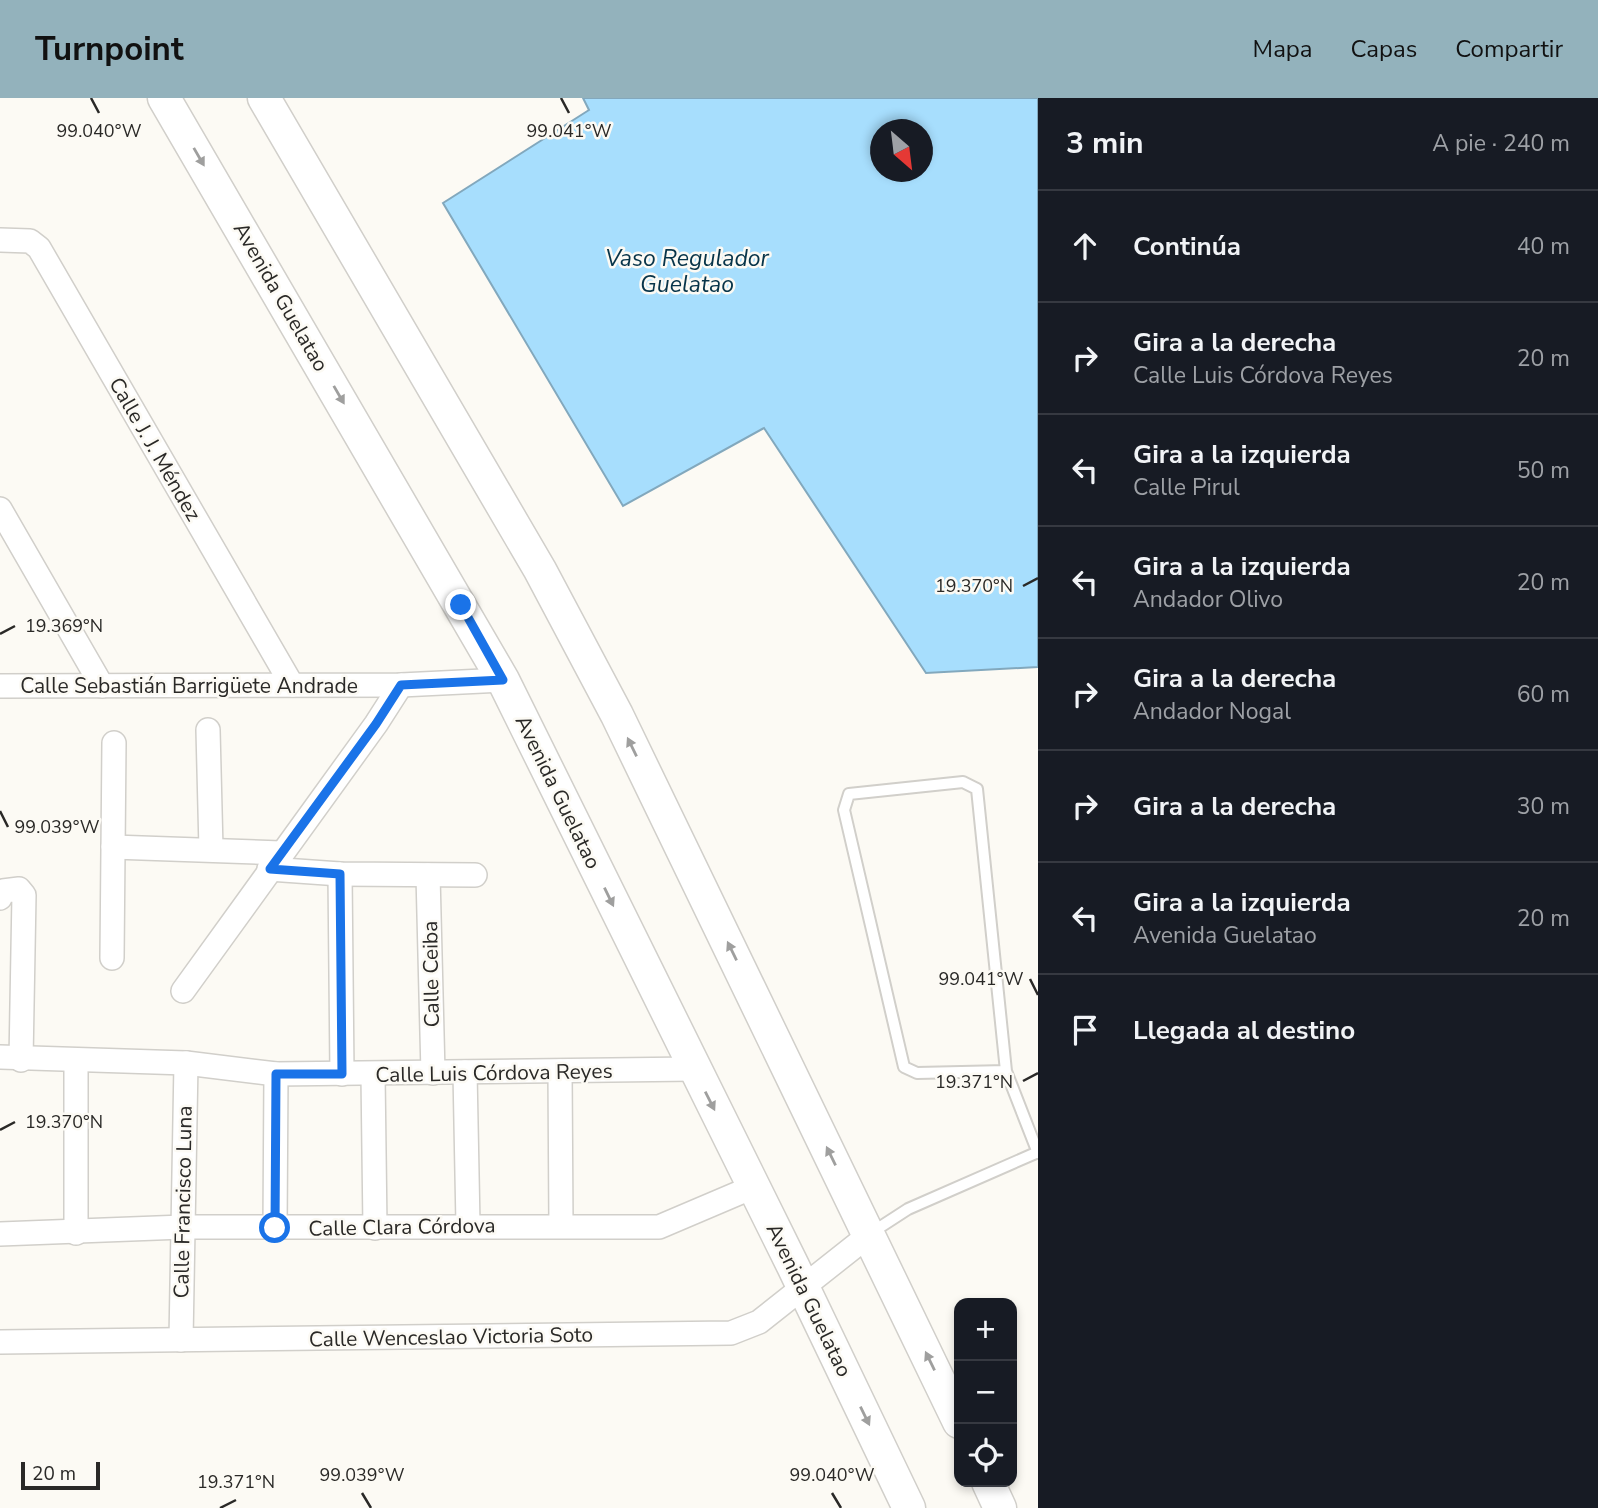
<!DOCTYPE html>
<html lang="es">
<head>
<meta charset="utf-8">
<style>
  body { margin:0; font-family:"Nunito Sans",sans-serif; background:#242831; color:#f1f3f6 }
  .controls { position:absolute; right:21px; bottom:21px; display:grid; overflow:hidden; border-radius:14px; box-shadow:0 4px 10px #0003 }
  .controls button { width:63px; height:63px; display:grid; place-items:center; padding:0; border:0; border-bottom:2px solid #363941; background:#171b24; color:#f1f3f6; font:35px sans-serif }
  .compass { position:absolute; left:870px; top:21px; width:63px; height:63px; border-radius:50%; background:#171b24; box-shadow:0 4px 10px #0003; rotate:152deg }
  .scale { position:absolute; left:21px; bottom:18px; width:79px; box-sizing:border-box; padding-left:7px; border:4px solid #2a2927; border-top:0; font-size:19px; line-height:24px; white-space:nowrap; color:#2a2927; -webkit-text-stroke:5px #fcfaf4; paint-order:stroke }
  .stop { position:absolute; width:21px; height:21px; margin:-16px; border:5px solid #1a73e8; border-radius:50%; background:#fff }
  .stop.end { background:#1a73e8; border-color:#fff; box-shadow:0 2px 7px #0008 }
  .list { margin:0; padding:0; list-style:none }
  h2 { display:flex; justify-content:space-between; align-items:center; height:91px; margin:0; padding:0 28px; font-size:30px }
  h2 small { font-size:23px; font-weight:400; color:#9ea1a6 }
  .list li { display:grid; grid-template-columns:46px 1fr auto; gap:21px; align-items:center; box-sizing:border-box; height:112px; padding:0 28px; border-top:2px solid #363941 }
  .list b { display:block; font-size:26px; white-space:nowrap }
  .list p { margin:0; font-size:23px; white-space:nowrap; color:#9ea1a6 }
  .list em { font-size:23px; font-style:normal; color:#9ea1a6 }
  .icon { flex:none; width:38px; height:38px; fill:none; stroke:currentColor; stroke-width:2; stroke-linecap:round; stroke-linejoin:round }
  .map { position:relative; flex:none; width:1038px; height:1410px; overflow:hidden }
  header { display:flex; align-items:center; gap:42px; box-sizing:border-box; height:98px; padding:0 35px; background:#93b2bc; color:#111 }
  header strong { font-size:33px }
  nav { display:flex; gap:38px; margin-inline-start:auto; font-size:24px }
  main { display:flex }
  aside { flex:1; background:#171b24 }
  .map>svg:first-child { display:block }
  .water { fill:#a7defd; stroke:#82a8bd; stroke-width:2; fill-rule:evenodd }
  .lines { fill:none; stroke-linecap:round; stroke-linejoin:round }
  .lane-casing { stroke:#d1cfca; stroke-width:14 }
  .street-casing { stroke:#d1cfca; stroke-width:26 }
  .secondary-casing { stroke:#d1cfca; stroke-width:35 }
  .lane { stroke:#fff; stroke-width:10 }
  .street { stroke:#fff; stroke-width:23 }
  .secondary { stroke:#fff; stroke-width:32 }
  .oneway { fill:#9f9f9e }
  .route { stroke:#1a73e8; stroke-width:9 }
  .ticks { fill:none; stroke:#2a2927; stroke-width:2.5 }
  .labels { text-anchor:middle; dominant-baseline:central; stroke-width:5; stroke-linejoin:round; paint-order:stroke }
  .street-label { font-size:21px; fill:#2a2927; stroke:#fcfaf4 }
  .water-label { font-size:23px; font-style:italic; fill:#073449; stroke:#fcfaf4 }
  .ticks-label { font-size:18px; text-anchor:middle; fill:#2a2927; stroke:#fcfaf4; stroke-width:5; stroke-linejoin:round; paint-order:stroke }
</style>
</head>
<body>
<header>
<strong>Turnpoint</strong>
<nav><a>Mapa</a><a>Capas</a><a>Compartir</a></nav>
</header>
<main>
<div class="map">
<svg width="1038" height="1410" viewBox="0 0 1038 1410">
  <rect width="100%" height="100%" fill="#fcfaf4"/>
  <path class="water" d="M583,0H1038V569L926,575L764,330L623,408L443,105L589,12ZM880,32H922V74H880Z"/>
  <g class="lines">
    <defs>
      <g id="lane">
        <polyline points="1006,973 917,975 904,969 844,712 849,696 963,684 977,691 1006,973 1038,1055"/>
        <polyline points="871,1135 908,1111 1038,1054"/>
      </g>
      <g id="street">
        <polyline points="0,142 30,143 39,150 292,587"/>
        <polyline points="0,411 102,588"/>
        <polyline points="0,588 401,587 503,582"/>
        <polyline points="208,632 211,751"/>
        <polyline points="113,749 281,755"/>
        <polyline points="269,771 340,776 475,777"/>
        <polyline points="340,776 342,976"/>
        <polyline points="428,777 433,975"/>
        <polyline points="0,800 3,793 19,791 24,797 21,962"/>
        <polyline points="112,860 114,645"/>
        <polyline points="183,893 376,626 401,587"/>
        <polyline points="0,959 186,965 276,976 694,971"/>
        <polyline points="560,973 561,1128"/>
        <polyline points="465,974 468,1127"/>
        <polyline points="373,977 375,1130"/>
        <polyline points="275,1130 276,976"/>
        <polyline points="76,1135 76,962"/>
        <polyline points="0,1136 183,1129 659,1129 753,1089"/>
        <polyline points="181,1242 186,965"/>
        <polyline points="0,1244 731,1235 759,1224 869,1137"/>
      </g>
      <g id="secondary">
        <polyline points="164,0 503,582 793,1168 909,1410"/>
        <polyline points="264,0 540,472 617,617 959,1324"/>
        <polyline points="988,1384 1000,1410"/>
      </g>
    </defs>
    <use href="#lane" class="lane-casing"/>
    <use href="#street" class="street-casing"/>
    <use href="#secondary" class="secondary-casing"/>
    <use href="#lane" class="lane"/>
    <use href="#street" class="street"/>
    <use href="#secondary" class="secondary"/>
  </g>
  <defs><path id="oneway-solid" d="M-6-.8H1V-3.2L6.5 0L1 3.2V.8H-6Z" transform="scale(1.75)"/></defs>
  <g class="oneway">
    <use href="#oneway-solid" transform="translate(199 59) rotate(60)"/>
    <use href="#oneway-solid" transform="translate(339 297) rotate(60)"/>
    <use href="#oneway-solid" transform="translate(632 649) rotate(-116)"/>
    <use href="#oneway-solid" transform="translate(609 799) rotate(64)"/>
    <use href="#oneway-solid" transform="translate(732 853) rotate(-116)"/>
    <use href="#oneway-solid" transform="translate(710 1003) rotate(63)"/>
    <use href="#oneway-solid" transform="translate(831 1058) rotate(-116)"/>
    <use href="#oneway-solid" transform="translate(930 1263) rotate(-116)"/>
    <use href="#oneway-solid" transform="translate(865 1318) rotate(64)"/>
  </g>
  <g class="lines">
    <polyline class="route" points="275,1130 276,976 342,976 340,776 270,771 376,626 401,587 503,582 461,507"/>
  </g>
  <path class="ticks" d="M91,0L99,15M561,0L569,15M1023,488L1038,480M0,536L15,528M0,713L8,729M1030,881L1038,897M1023,983L1038,975M0,1032L15,1024M362,1395L371,1410M832,1395L841,1410M220,1410L236,1402"/>
  <g class="labels">
    <g class="street-label">
      <text transform="translate(281 199) rotate(60)">Avenida Guelatao</text>
      <text transform="translate(155 351) rotate(60)">Calle J. J. Méndez</text>
      <text x="189" y="588">Calle Sebastián Barrigüete Andrade</text>
      <text transform="translate(558 694) rotate(64)">Avenida Guelatao</text>
      <text transform="translate(431 876) rotate(-91)">Calle Ceiba</text>
      <text transform="translate(494 975) rotate(-1)">Calle Luis Córdova Reyes</text>
      <text transform="translate(183 1104) rotate(-89)">Calle Francisco Luna</text>
      <text transform="translate(402 1129) rotate(-1)">Calle Clara Córdova</text>
      <text transform="translate(809 1202) rotate(64)">Avenida Guelatao</text>
      <text transform="translate(451 1239) rotate(-1)">Calle Wenceslao Victoria Soto</text>
    </g>
    <g class="water-label">
      <text x="687" y="160">Vaso Regulador<tspan x="687" dy="26">Guelatao</tspan></text>
    </g>
  </g>
  <g class="ticks-label">
    <text x="99" y="39">99.040°W</text>
    <text x="569" y="39">99.041°W</text>
    <text x="974" y="494">19.370°N</text>
    <text x="64" y="534">19.369°N</text>
    <text x="57" y="735">99.039°W</text>
    <text x="981" y="887">99.041°W</text>
    <text x="974" y="990">19.371°N</text>
    <text x="64" y="1030">19.370°N</text>
    <text x="362" y="1383">99.039°W</text>
    <text x="832" y="1383">99.040°W</text>
    <text x="236" y="1390">19.371°N</text>
  </g>
</svg>
<div class="controls">
<button>+</button>
<button>−</button>
<button><svg class="icon" aria-label="locate" viewBox="0 0 24 24"><circle cx="12" cy="12" r="6"/><path d="M12 2v4M12 18v4M2 12h4M18 12h4"/></svg></button>
</div>
<svg class="compass" viewBox="-18 -18 36 36"><path d="M0-13l5 13h-10z" fill="#e53935"/><path d="M0 13l5-13h-10z" fill="#9ea1a6"/></svg>
<div class="scale">20 m</div>
<div class="stop" style="left:275px;top:1130px"></div>
<div class="stop end" style="left:461px;top:507px"></div>
</div>
<aside>
<h2>3 min<small>A pie · 240 m</small></h2>
<ul class="list">
<li><svg class="icon" aria-label="ahead" viewBox="0 0 24 24"><path d="M12 20V5M6 11l6-6 6 6"/></svg><div><b>Continúa</b></div><em>40 m</em></li>
<li><svg class="icon" aria-label="right" viewBox="0 0 24 24"><path d="M7 20v-9h11M14 6l5 5-5 5"/></svg><div><b>Gira a la derecha</b><p>Calle Luis Córdova Reyes</p></div><em>20 m</em></li>
<li><svg class="icon" aria-label="left" viewBox="0 0 24 24"><path d="M17 20v-9H6M10 6l-5 5 5 5"/></svg><div><b>Gira a la izquierda</b><p>Calle Pirul</p></div><em>50 m</em></li>
<li><svg class="icon" aria-label="left" viewBox="0 0 24 24"><path d="M17 20v-9H6M10 6l-5 5 5 5"/></svg><div><b>Gira a la izquierda</b><p>Andador Olivo</p></div><em>20 m</em></li>
<li><svg class="icon" aria-label="right" viewBox="0 0 24 24"><path d="M7 20v-9h11M14 6l5 5-5 5"/></svg><div><b>Gira a la derecha</b><p>Andador Nogal</p></div><em>60 m</em></li>
<li><svg class="icon" aria-label="right" viewBox="0 0 24 24"><path d="M7 20v-9h11M14 6l5 5-5 5"/></svg><div><b>Gira a la derecha</b></div><em>30 m</em></li>
<li><svg class="icon" aria-label="left" viewBox="0 0 24 24"><path d="M17 20v-9H6M10 6l-5 5 5 5"/></svg><div><b>Gira a la izquierda</b><p>Avenida Guelatao</p></div><em>20 m</em></li>
<li><svg class="icon" aria-label="arrive" viewBox="0 0 24 24"><path d="M6 21V4h12l-3 4 3 4H6"/></svg><div><b>Llegada al destino</b></div></li>
</ul>
</aside>
</main>
</body>
</html>
